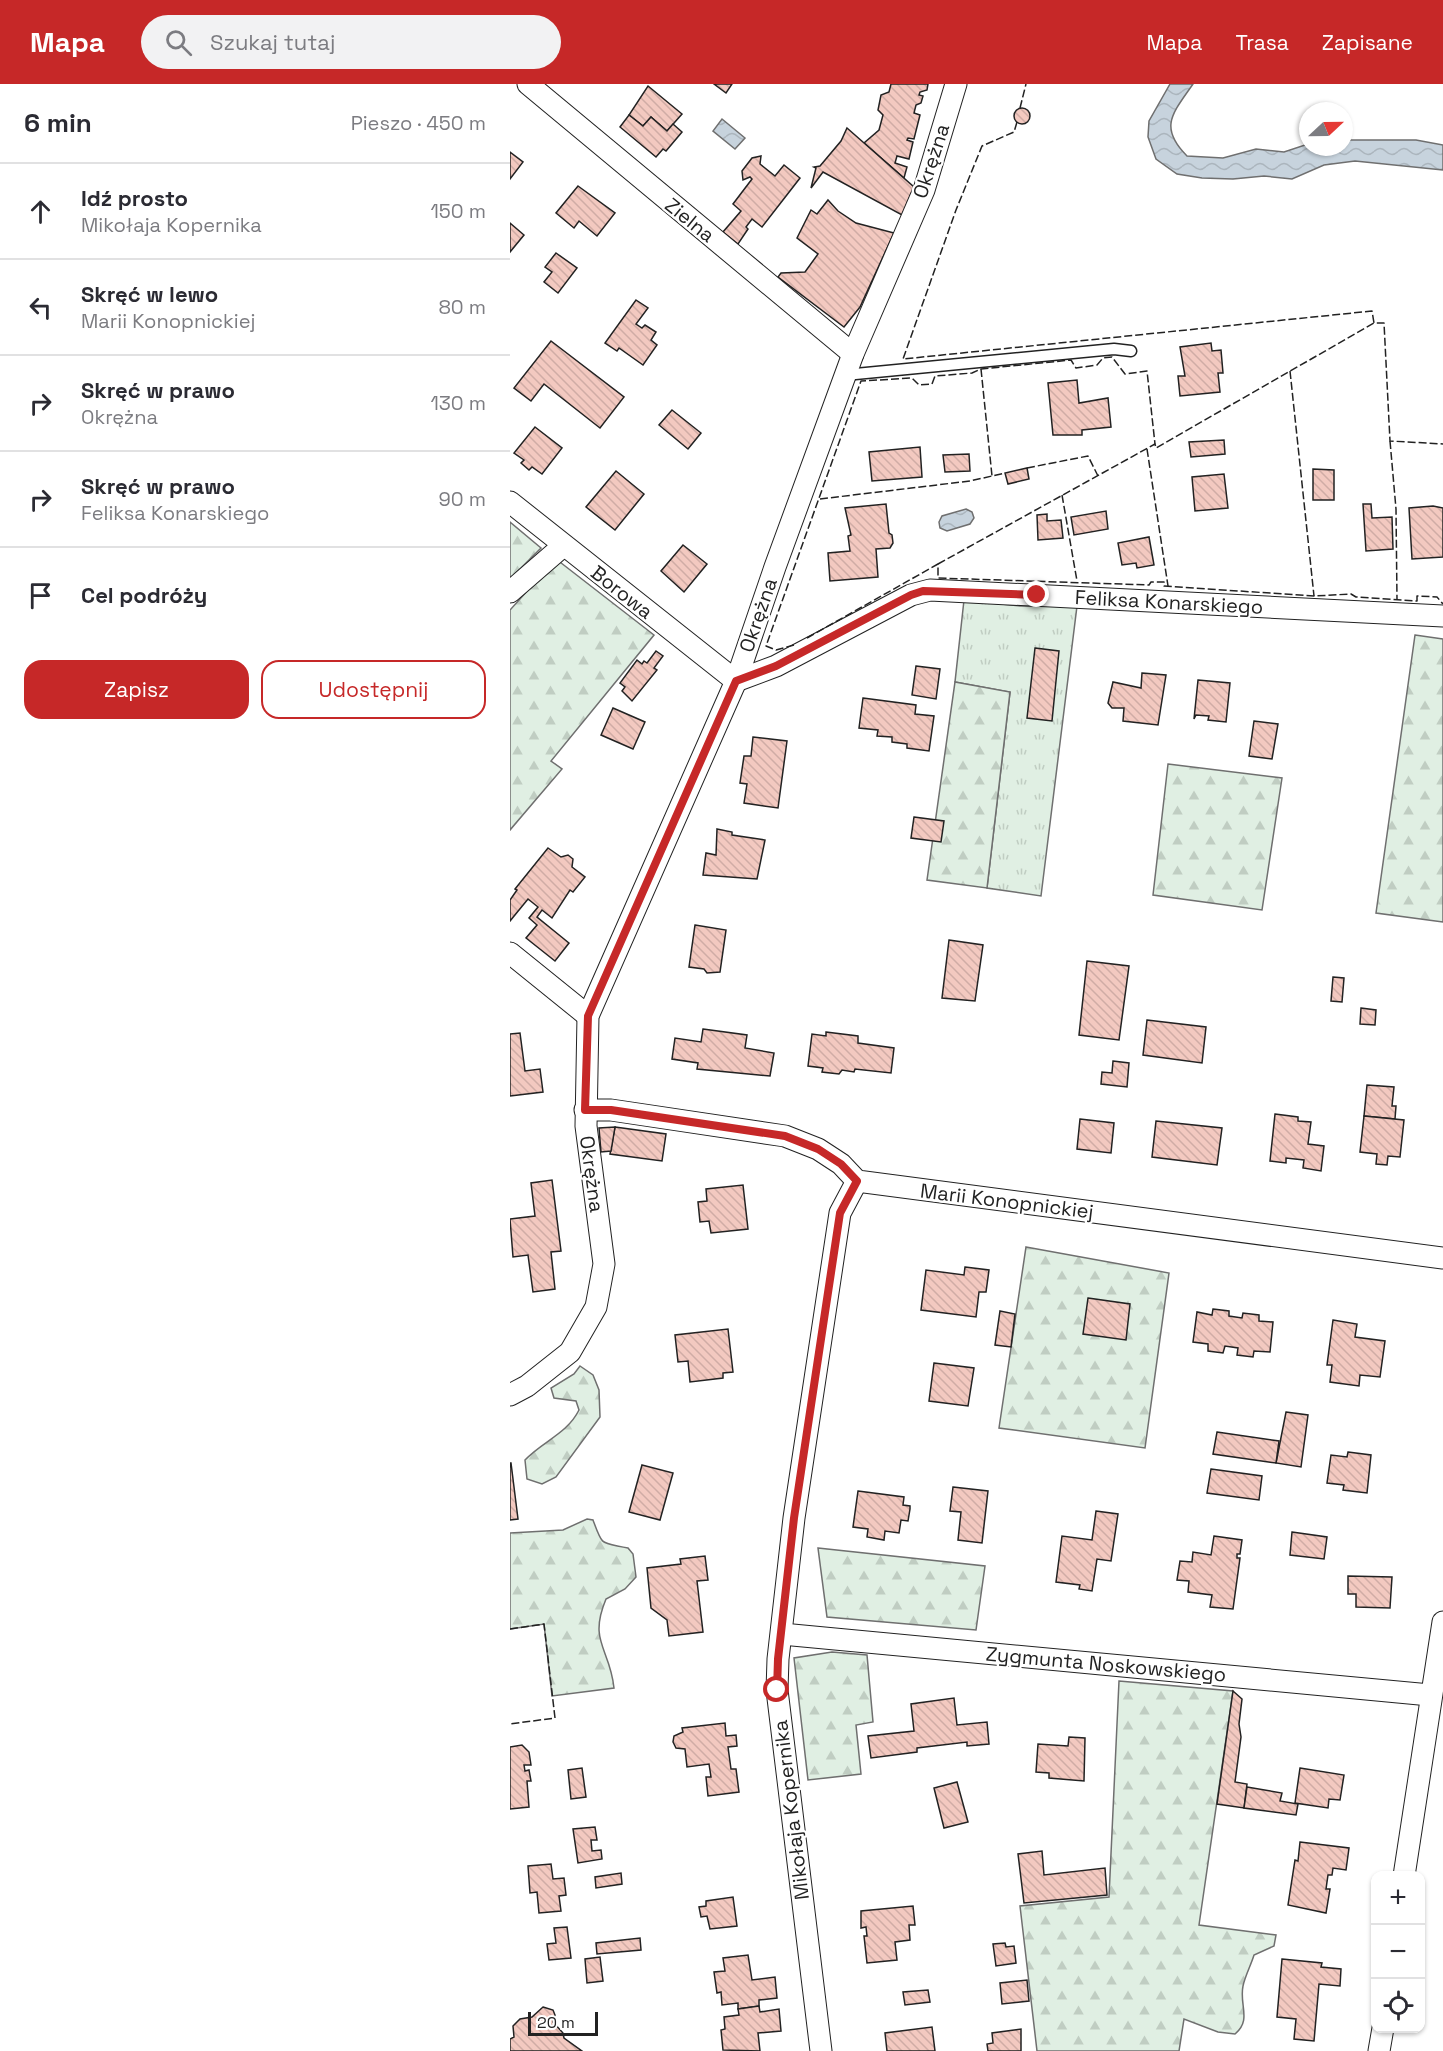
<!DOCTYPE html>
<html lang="pl">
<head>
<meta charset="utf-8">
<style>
  body { margin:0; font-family:"Space Grotesk",sans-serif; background:#f2f2f3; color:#2b2b33 }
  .controls { position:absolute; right:18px; bottom:18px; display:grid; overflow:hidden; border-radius:12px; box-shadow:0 2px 4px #0004 }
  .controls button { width:54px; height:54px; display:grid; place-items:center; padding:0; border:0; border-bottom:2px solid #e1e1e2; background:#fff; color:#2b2b33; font:30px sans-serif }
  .compass { position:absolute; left:789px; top:18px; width:54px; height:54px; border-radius:50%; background:#fff; box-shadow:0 2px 4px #0004; rotate:68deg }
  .scale { position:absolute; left:18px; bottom:15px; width:70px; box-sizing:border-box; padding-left:6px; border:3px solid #222; border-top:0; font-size:16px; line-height:21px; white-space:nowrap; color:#222; -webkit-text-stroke:4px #fff; paint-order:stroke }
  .stop { position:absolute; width:18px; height:18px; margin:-14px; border:4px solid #c62828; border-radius:50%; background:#fff }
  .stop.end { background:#c62828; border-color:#fff; box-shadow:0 2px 6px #0008 }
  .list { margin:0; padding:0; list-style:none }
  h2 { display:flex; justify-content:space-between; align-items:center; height:78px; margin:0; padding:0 24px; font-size:26px }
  h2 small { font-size:20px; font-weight:400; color:#7c7c81 }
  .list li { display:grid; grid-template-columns:39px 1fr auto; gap:18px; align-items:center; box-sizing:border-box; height:96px; padding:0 24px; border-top:2px solid #e1e1e2 }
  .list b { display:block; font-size:22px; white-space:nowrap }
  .list p { margin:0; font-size:20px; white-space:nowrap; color:#7c7c81 }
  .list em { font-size:20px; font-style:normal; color:#7c7c81 }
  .actions { display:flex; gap:12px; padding:18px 24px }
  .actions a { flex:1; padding:14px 0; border:2px solid #c62828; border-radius:18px; text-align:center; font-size:21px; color:#c62828 }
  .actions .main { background:#c62828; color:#fff }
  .icon { flex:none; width:33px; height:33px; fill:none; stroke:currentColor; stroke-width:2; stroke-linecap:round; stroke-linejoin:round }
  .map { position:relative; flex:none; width:933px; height:1967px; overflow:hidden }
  header { display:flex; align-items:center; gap:36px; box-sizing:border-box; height:84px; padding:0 30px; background:#c62828; color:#fff }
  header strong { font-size:28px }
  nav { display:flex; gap:33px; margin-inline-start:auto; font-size:21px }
  .search { width:420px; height:54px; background:#f2f2f3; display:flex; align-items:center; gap:15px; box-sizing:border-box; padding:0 21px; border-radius:33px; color:#7c7c81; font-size:22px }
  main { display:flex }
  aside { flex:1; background:#fff }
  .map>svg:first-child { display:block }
  .grass { fill:url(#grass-tufts); stroke:#6f6f6f; stroke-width:1.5 }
  .forest { fill:url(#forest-firs); stroke:#6f6f6f; stroke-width:1.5 }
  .water { fill:url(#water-waves); stroke:#6f6f6f; stroke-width:1.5 }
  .building { fill:url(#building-back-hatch); stroke:#222; stroke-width:1.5 }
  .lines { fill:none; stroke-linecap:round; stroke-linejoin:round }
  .service-casing { stroke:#222; stroke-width:13 }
  .minor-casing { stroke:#222; stroke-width:23 }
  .service { stroke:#fff; stroke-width:10 }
  .minor { stroke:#fff; stroke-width:21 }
  .fence { stroke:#222; stroke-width:1.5; stroke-dasharray:8 3; stroke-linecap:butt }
  .route { stroke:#c62828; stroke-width:8 }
  .labels { text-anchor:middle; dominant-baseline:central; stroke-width:4.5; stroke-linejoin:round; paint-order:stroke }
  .street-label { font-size:20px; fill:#222; stroke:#fff }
</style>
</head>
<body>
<header>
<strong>Mapa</strong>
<div class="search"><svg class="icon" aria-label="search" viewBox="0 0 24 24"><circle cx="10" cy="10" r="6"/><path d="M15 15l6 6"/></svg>Szukaj tutaj</div>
<nav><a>Mapa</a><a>Trasa</a><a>Zapisane</a></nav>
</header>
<main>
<aside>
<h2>6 min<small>Pieszo · 450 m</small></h2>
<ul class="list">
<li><svg class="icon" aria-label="ahead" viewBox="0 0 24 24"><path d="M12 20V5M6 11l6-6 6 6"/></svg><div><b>Idź prosto</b><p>Mikołaja Kopernika</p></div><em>150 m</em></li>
<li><svg class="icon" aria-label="left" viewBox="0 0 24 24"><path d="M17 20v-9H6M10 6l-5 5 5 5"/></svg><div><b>Skręć w lewo</b><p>Marii Konopnickiej</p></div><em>80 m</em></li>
<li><svg class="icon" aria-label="right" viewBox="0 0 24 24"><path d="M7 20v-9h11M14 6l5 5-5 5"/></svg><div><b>Skręć w prawo</b><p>Okrężna</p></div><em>130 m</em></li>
<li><svg class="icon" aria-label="right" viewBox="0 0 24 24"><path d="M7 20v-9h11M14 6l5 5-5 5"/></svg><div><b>Skręć w prawo</b><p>Feliksa Konarskiego</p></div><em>90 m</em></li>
<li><svg class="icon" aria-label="arrive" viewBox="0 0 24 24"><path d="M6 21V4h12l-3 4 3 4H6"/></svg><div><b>Cel podróży</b></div></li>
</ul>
<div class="actions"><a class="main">Zapisz</a><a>Udostępnij</a></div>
</aside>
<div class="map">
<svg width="933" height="1967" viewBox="0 0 933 1967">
  <defs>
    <pattern id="grass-tufts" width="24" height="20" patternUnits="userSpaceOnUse" patternTransform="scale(1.5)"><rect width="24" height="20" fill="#e0efe3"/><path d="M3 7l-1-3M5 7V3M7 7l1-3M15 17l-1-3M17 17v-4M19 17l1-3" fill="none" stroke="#c0cdc2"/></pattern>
    <pattern id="forest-firs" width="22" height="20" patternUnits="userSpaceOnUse" patternTransform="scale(1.5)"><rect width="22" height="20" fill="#e0efe3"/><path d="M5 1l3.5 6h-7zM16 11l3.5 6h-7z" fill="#c0cdc2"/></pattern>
    <pattern id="water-waves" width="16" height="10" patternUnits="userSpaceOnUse" patternTransform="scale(1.5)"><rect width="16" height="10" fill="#c7d3dd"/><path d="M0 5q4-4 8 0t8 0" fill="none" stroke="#abb5bd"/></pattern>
    <pattern id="building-back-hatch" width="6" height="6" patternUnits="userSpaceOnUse" patternTransform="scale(1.5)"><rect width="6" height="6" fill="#f3c9c0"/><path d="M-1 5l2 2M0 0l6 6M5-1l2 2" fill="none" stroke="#d0aca5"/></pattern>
  </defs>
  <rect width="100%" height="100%" fill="#fff"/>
  <polygon class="grass" points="454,516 510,522 567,522 531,812 477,804 500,608 445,598"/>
  <g class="forest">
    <polygon points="0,438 31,464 0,495"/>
    <polygon points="46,475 144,551 41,677 52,685 0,746 0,526"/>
    <polygon points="905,551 933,555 933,838 866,829"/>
    <polygon points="445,598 500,608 477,804 417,796"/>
    <polygon points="658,680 772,694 752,826 643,811"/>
    <polygon points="516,1163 659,1189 635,1364 489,1344"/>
    <path d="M70,1282L83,1291L89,1306L90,1333L46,1393L32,1400L17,1395L15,1376C33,1357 57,1350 69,1326L66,1317L44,1314L41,1304L64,1290Z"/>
    <path d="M77,1435L83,1436C93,1463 90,1458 118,1464L123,1470L126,1493L115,1505L96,1515C78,1558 100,1564 104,1604L42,1612L34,1540L0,1545V1449L53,1446Z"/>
    <polygon points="308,1464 475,1482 466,1546 317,1533"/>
    <polygon points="322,1568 357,1571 363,1638 346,1641 351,1690 298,1696 284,1574"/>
    <path d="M609,1597L723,1607L689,1841L766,1851L764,1862L744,1871C741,1881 735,1892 733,1902C729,1921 742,1936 725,1950L708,1948L674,1935L669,1967H527L510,1822L599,1813Z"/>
  </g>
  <g class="water">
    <path d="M660,0H683C663,29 648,43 677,72L713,74L746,65L774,68L798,60V63H834V56H906L933,61V86L845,77L814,81L782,95L754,92L723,95L692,94L667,90L646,75L638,53L639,37Z"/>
    <polygon points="212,35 235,54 225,65 203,47"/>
    <polygon points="456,425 462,428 464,434 460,440 437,447 430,444 429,438 432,432"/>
  </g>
  <g class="building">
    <polygon points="204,0 222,0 216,9"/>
    <polygon points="381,0 418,0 417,6 410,8 409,11 413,12 411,19 406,21 404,29 410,31 404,55 398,54 397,56 403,58 399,75 387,72 385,79 397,83 394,94 354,59 369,46 373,31 368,26 371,11 379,8"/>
    <polygon points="138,2 172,30 157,47 141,33 133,42 119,31"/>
    <circle cx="512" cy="32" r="8"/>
    <polygon points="119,31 133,42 141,33 157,47 163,40 172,48 156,67 153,65 146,73 110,43"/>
    <polygon points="337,44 404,103 392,131 313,88 301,104 306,84 304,83 310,82 331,57"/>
    <polygon points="0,68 13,78 0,95"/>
    <polygon points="251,72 250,80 265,92 274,81 290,94 252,143 242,135 236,143 238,145 228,160 213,148 231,127 223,120 242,95 240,93 233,96 232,87 242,74"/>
    <polygon points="68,102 105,129 87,152 69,137 64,144 46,129"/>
    <polygon points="318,116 328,127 346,139 384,149 350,223 334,243 268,193 271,189 295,188 308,170 287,154 301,126 307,130"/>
    <polygon points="0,139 14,151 0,168"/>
    <polygon points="46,169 67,184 48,209 34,198 42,188 35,183"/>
    <polygon points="126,216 138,224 126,240 132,244 135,241 146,248 141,256 147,261 133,281 109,264 107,267 95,259"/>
    <polygon points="41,257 114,313 90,344 34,300 21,317 4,304"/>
    <polygon points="701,259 702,267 711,266 713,289 708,289 710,308 670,312 668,292 675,292 670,263"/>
    <polygon points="567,296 569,319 598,314 601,343 572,346 572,351 543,351 538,299"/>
    <polygon points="162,326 191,349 178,365 149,341"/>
    <polygon points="25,343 52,364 32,390 22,383 19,386 11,379 14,376 4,369"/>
    <polygon points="714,356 715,370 681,373 679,358"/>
    <polygon points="410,363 412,393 362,397 359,368"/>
    <polygon points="459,370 460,387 435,388 433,371"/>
    <polygon points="517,384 519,395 498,400 495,389"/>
    <polygon points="803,385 824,386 824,416 803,416"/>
    <polygon points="106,387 134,410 105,446 76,423"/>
    <polygon points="714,390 718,424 685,427 682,393"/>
    <polygon points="376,420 379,449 382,451 383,459 380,464 366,465 368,493 320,497 318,469 340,467 338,452 341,451 335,424"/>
    <polygon points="853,420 861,420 862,434 882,433 883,465 856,467"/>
    <polygon points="923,422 933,424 933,473 902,475 899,424"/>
    <polygon points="596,427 598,445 564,451 561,433"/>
    <polygon points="537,430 537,437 551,436 553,454 528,456 527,431"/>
    <polygon points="639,453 644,481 627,484 626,479 612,481 608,459"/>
    <polygon points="173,461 197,480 174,508 151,487"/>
    <polygon points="525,564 549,567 542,637 517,634"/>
    <polygon points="146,567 153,572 144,584 147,586 122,617 112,607 115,603 110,599 127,576 132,580 134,577 137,579"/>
    <polygon points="406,582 430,585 426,615 402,611"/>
    <polygon points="632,589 656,591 648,641 613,637 614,624 602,624 598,619 603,598 631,604"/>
    <polygon points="688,596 720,599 716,638 698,636 699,632 686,631 684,635"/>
    <polygon points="353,614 406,621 405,630 424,632 419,667 397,664 397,660 382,658 382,653 367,652 368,646 349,644"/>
    <polygon points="103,624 135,638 123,665 91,651"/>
    <polygon points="744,637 768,640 762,675 739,672"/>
    <polygon points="243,653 277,657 268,724 234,719 237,700 230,699 234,672 241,672"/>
    <polygon points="404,733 434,737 431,758 401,754"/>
    <polygon points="207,745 222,748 222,751 255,756 247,795 193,791 196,769 206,771"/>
    <polygon points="38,764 51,773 58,771 63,775 62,783 75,793 63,808 60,806 42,834 32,826 27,833 59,859 45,877 16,854 27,841 19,834 28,823 18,815 0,837 0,816 7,806 5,805"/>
    <polygon points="185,841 216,846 210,888 197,889 194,885 179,883"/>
    <polygon points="439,856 473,861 465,917 432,914"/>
    <polygon points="577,877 619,882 609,956 569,951"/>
    <polygon points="823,893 834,894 832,918 821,917"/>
    <polygon points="851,924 866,926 865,941 850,940"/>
    <polygon points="637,936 696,943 692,979 633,971"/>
    <polygon points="193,945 237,951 235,964 264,969 260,992 187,985 188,979 162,975 165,954 191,958"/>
    <polygon points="316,948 348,952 348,959 384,964 381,989 345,985 344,988 332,986 329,990 312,988 313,984 298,982 302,950 316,952"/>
    <polygon points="10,949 15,987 30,985 33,1008 0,1012 0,950"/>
    <polygon points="603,977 619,979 617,1003 591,1000 592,988 602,989"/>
    <polygon points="857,1001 884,1003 882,1022 886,1022 885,1035 854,1032"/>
    <polygon points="765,1030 788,1033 788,1037 801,1038 798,1060 814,1062 811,1087 793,1084 794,1076 776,1074 776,1079 760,1077"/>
    <polygon points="854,1032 894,1036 890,1073 878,1072 877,1081 866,1080 867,1070 850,1068"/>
    <polygon points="570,1035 604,1039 601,1069 567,1065"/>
    <polygon points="646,1037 712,1044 707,1081 642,1073"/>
    <polygon points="105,1043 156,1050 152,1077 100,1070"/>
    <polygon points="105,1043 101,1067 91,1068 89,1044"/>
    <polygon points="42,1096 51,1167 41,1168 45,1205 23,1208 18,1171 3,1173 0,1135 25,1132 21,1099"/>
    <polygon points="233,1101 238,1145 201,1149 199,1137 190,1138 188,1118 197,1117 196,1105"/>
    <polygon points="455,1183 479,1186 476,1208 469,1208 466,1233 411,1226 416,1186 454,1191"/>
    <polygon points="578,1214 620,1220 616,1256 573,1250"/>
    <polygon points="703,1225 719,1227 719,1232 732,1234 733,1229 749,1231 749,1237 763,1238 760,1268 744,1267 743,1273 727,1271 728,1264 715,1262 713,1269 698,1267 698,1260 683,1258 687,1228 702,1231"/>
    <polygon points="490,1227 505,1230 501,1263 485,1261"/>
    <polygon points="823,1236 847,1240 845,1253 875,1257 870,1293 850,1291 849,1302 820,1298 822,1281 817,1281"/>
    <polygon points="218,1245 223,1288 213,1289 213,1294 180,1298 178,1277 168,1278 165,1251"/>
    <polygon points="424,1279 464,1284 458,1322 419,1317"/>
    <polygon points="776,1328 798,1331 791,1383 766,1379"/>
    <polygon points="707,1348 769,1357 766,1379 703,1370"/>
    <polygon points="838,1368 861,1371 857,1409 833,1406 834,1401 817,1399 821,1371 837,1373"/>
    <polygon points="1,1379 8,1435 0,1436 0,1379"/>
    <polygon points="132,1381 163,1389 150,1436 119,1428"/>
    <polygon points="701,1385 752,1392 749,1416 697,1409"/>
    <polygon points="443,1403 478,1407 472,1459 448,1456 451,1428 440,1427"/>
    <polygon points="348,1407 394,1413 393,1421 400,1422 400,1425 398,1437 391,1436 389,1449 375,1447 374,1456 357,1453 358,1445 343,1443"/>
    <polygon points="586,1427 608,1430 601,1477 587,1475 582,1507 569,1505 570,1501 546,1498 552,1452 582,1456"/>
    <polygon points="782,1448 817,1453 814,1475 780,1471"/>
    <polygon points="704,1452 732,1456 730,1470 727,1470 727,1474 730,1474 723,1525 700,1523 702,1511 678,1508 679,1497 667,1496 670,1477 682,1478 683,1468 701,1471"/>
    <polygon points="195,1472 198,1496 187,1497 193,1548 159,1552 157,1536 141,1524 137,1484 171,1480 170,1475"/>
    <polygon points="838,1492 882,1493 880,1524 846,1523 846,1510 838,1510"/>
    <polygon points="723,1607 732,1615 729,1640 731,1653 725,1698 737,1700 734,1724 707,1720"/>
    <polygon points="444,1614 447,1641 477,1638 479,1660 457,1662 457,1658 407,1664 407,1668 361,1674 358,1652 404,1647 401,1620"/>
    <polygon points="215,1639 216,1652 226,1651 227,1662 218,1663 221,1685 226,1685 229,1708 198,1712 196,1693 201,1693 199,1680 177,1683 175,1665 166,1664 163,1658 164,1652 173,1648 172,1644"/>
    <polygon points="559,1653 575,1654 574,1697 539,1694 539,1689 526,1688 528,1660 558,1662"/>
    <polygon points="12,1661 19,1668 21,1681 14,1681 15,1687 19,1686 21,1697 17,1697 19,1723 0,1725 0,1663"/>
    <polygon points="72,1684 76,1713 61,1715 58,1686"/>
    <polygon points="790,1684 834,1691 830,1716 819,1715 818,1724 785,1719"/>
    <polygon points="447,1698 458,1738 434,1744 424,1704"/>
    <polygon points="737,1703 772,1709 770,1717 788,1720 786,1731 734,1724"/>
    <polygon points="85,1743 87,1756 81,1756 82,1767 91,1766 92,1775 68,1779 63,1745"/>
    <polygon points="790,1758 839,1764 836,1786 823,1784 822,1791 818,1791 816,1805 820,1805 816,1829 778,1821 785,1776 788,1777"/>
    <polygon points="532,1767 534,1791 595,1784 597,1811 514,1819 508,1770"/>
    <polygon points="41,1780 43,1795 54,1794 56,1811 49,1812 51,1827 29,1829 27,1808 20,1809 18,1782"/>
    <polygon points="111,1789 112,1800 86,1804 85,1793"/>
    <polygon points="223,1813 227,1842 200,1845 197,1832 191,1833 189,1823 196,1822 196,1817"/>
    <polygon points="403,1822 405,1841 399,1841 400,1856 385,1858 387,1876 357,1879 354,1852 357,1852 356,1843 351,1844 351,1827"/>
    <polygon points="57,1843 61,1874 39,1876 37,1860 46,1859 44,1844"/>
    <polygon points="130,1854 131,1866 87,1870 86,1859"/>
    <polygon points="495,1859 496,1863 504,1862 506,1879 486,1882 483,1860"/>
    <polygon points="238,1871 242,1896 265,1893 267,1914 249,1916 249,1922 228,1925 228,1919 212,1921 211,1908 207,1909 204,1888 215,1887 213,1874"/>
    <polygon points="90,1873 93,1897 77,1899 75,1875"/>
    <polygon points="772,1875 812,1879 811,1883 831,1885 830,1902 809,1900 804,1957 784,1955 786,1935 767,1933"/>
    <polygon points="517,1896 519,1917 492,1920 490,1899"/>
    <polygon points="418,1906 420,1918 395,1921 393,1908"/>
    <polygon points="249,1922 250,1928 269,1925 271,1947 248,1949 250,1967 213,1966 211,1946 215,1945 214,1933 229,1931 228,1925"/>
    <polygon points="33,1923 43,1926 45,1931 43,1938 53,1949 54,1954 72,1967 0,1967 0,1955 4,1953 3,1942 10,1935 22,1933"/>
    <polygon points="422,1943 425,1967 377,1967 375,1949"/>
    <polygon points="511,1945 511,1967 478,1967 477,1960 483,1959 482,1949"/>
  </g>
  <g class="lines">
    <defs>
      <polyline id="service" points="335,291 604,265 621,267"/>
      <g id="minor">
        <polyline points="18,0 343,270"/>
        <polyline points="0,418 226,597 266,582 401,511 420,506 933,532"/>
        <polyline points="0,508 53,462"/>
        <polyline points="0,869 78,932"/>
        <polyline points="75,1026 101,1026 275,1052 308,1065 331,1080 347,1097 933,1174"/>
        <polyline points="0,1311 17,1302 60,1268 86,1223 94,1180 76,1042 78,932 226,597 265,483 343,270 414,106 446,0"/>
        <polyline points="272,1550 920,1611"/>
        <polyline points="894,1792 933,1538"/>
        <polyline points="311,1967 267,1606 268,1575 284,1434 330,1129 347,1097"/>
        <polyline points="869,1967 873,1944"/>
      </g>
    </defs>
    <use href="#service" class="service-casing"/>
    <use href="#minor" class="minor-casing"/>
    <use href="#service" class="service"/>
    <use href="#minor" class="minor"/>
    <g class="fence">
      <polyline points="510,24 516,0"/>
      <polyline points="507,38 504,48 472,62 446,126 393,275 862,227 864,239 874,239 880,357 933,360"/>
      <polyline points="471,285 482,392"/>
      <polyline points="780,287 804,512"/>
      <polyline points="880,357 886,425 887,516"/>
      <polyline points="637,365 658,502"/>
      <polyline points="517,384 578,372 588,392"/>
      <polyline points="552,411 567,497"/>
      <polyline points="310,415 460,397 495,389"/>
      <polyline points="428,480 645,360 646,364 864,239"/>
      <polyline points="297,554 428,480 428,494 639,501 641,498 654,498 654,502 804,512 841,510 846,513 907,517 907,512 927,513 933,520"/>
      <polyline points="284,561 266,566 256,562 351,297 402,294 409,301 422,300 425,292 462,289 471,285 561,276 566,284 587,281 593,274 602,273 615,290 637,287 645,360"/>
      <polyline points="0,1545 34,1540 45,1634 0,1640"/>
    </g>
  </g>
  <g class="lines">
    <polyline class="route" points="267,1606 268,1575 284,1434 330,1129 347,1097 331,1080 308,1065 275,1052 101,1026 75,1026 78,932 226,597 266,582 401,511 413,507 527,511"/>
  </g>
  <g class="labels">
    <g class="street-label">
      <text transform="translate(421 77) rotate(-72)">Okrężna</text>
      <text transform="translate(180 136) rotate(39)">Zielna</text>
      <text transform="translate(112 508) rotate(38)">Borowa</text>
      <text transform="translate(659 518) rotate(3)">Feliksa Konarskiego</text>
      <text transform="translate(248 531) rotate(-71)">Okrężna</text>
      <text transform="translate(82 1090) rotate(82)">Okrężna</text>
      <text transform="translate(497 1117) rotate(7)">Marii Konopnickiej</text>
      <text transform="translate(596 1580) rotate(5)">Zygmunta Noskowskiego</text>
      <text transform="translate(281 1726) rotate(-97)">Mikołaja Kopernika</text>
    </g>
  </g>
</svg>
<div class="controls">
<button>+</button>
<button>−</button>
<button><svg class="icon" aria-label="locate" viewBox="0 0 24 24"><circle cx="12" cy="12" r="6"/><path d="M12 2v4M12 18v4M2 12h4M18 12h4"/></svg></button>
</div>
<svg class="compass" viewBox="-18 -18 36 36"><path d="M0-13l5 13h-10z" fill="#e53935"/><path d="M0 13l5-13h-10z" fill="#7c7c81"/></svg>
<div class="scale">20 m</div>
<div class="stop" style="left:267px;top:1606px"></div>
<div class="stop end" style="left:527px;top:511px"></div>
</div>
</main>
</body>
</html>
